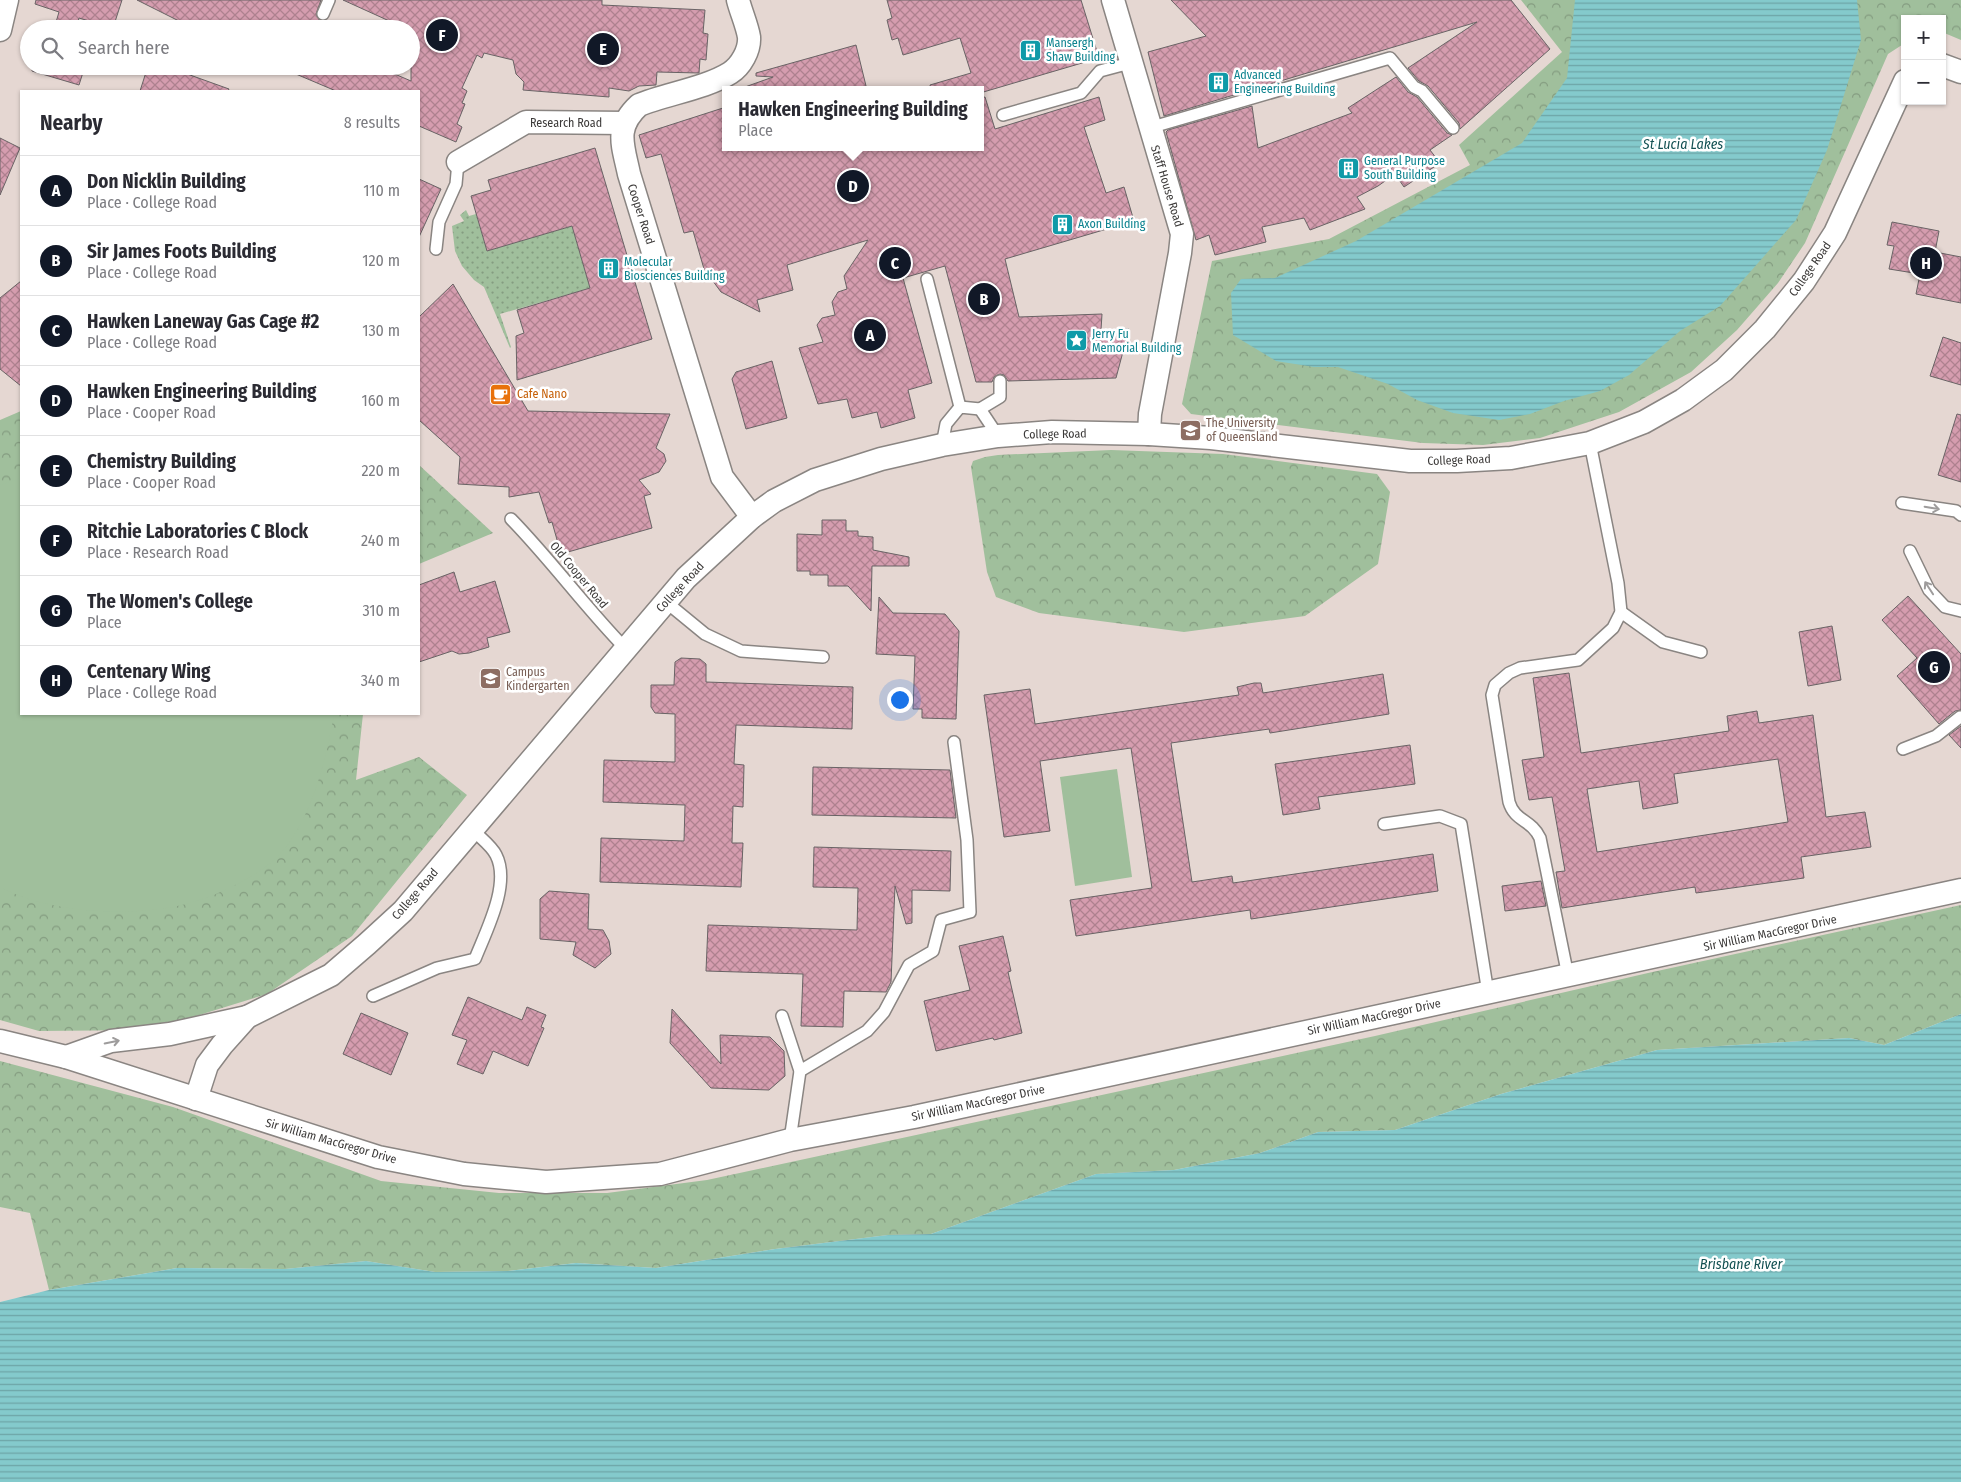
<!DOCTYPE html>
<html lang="en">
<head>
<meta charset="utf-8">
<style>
  body { margin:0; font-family:"Fira Sans Condensed",sans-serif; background:#f2f2f3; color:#2b2b33 }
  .controls { position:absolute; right:15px; top:15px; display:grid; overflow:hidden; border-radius:0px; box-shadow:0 1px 4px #0004 }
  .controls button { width:45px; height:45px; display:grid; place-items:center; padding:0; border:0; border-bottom:1px solid #e1e1e2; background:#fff; color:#2b2b33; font:25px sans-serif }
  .you { position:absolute; left:899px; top:699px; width:18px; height:18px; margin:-12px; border:4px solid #fff; border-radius:50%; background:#1a73e8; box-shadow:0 0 0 8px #1a73e833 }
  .badge { display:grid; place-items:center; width:32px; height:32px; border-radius:50%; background:#111827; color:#fff; font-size:16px; font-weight:700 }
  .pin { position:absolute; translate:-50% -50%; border:2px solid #fff; box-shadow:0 1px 5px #0006 }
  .popup { position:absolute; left:722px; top:86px; width:262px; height:65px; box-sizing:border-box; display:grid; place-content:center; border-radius:0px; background:#fff; filter:drop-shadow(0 1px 4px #0005); font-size:16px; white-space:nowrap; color:#7c7c81 }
  .popup b { font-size:19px; color:#2b2b33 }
  .popup::after { content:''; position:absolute; left:50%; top:100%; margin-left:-10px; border:10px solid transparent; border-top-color:#fff }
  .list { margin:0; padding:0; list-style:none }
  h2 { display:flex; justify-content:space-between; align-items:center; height:65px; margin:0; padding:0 20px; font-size:21px }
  h2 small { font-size:16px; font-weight:400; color:#7c7c81 }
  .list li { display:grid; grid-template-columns:32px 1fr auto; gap:15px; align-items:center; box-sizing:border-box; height:70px; padding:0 20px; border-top:1px solid #e1e1e2 }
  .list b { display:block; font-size:19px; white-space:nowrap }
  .list p { margin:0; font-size:16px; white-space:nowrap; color:#7c7c81 }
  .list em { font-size:16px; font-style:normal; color:#7c7c81 }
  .icon { flex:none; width:28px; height:28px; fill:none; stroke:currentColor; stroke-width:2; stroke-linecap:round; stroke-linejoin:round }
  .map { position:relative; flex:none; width:1961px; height:1482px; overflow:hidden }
  .search { position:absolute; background:#fff; box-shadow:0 1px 4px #0004; left:20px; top:20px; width:400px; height:55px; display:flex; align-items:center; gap:12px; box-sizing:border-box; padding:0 18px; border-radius:28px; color:#7c7c81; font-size:19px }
  .panel { position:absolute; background:#fff; box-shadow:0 1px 4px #0004; left:20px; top:90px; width:400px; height:625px; border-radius:0px }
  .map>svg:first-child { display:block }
  .built { fill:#e5d7d2; fill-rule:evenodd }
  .forest { fill:url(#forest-crowns) }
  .garden { fill:url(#garden-dots) }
  .pitch { fill:#a0bf9c }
  .water { fill:url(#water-rules) }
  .building { fill:url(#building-cross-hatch); stroke:#696365; fill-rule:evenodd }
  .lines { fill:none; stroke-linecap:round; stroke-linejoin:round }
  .lane-casing { stroke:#8a8582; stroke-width:14 }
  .street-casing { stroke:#8a8582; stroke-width:25 }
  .lane { stroke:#fff; stroke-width:11 }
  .street { stroke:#fff; stroke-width:22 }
  .oneway { stroke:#9e9c9c }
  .labels { text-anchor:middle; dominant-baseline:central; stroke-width:5; stroke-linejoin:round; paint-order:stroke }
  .culture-label { font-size:12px; fill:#0d838f; stroke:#fff; text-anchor:start }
  .street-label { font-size:12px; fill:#3c3a39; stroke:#fff }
  .food-label { font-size:12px; fill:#c56008; stroke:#fff; text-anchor:start }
  .education-label { font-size:12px; fill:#785e54; stroke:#fff; text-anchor:start }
  .water-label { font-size:14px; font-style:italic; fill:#125052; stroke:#fff }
</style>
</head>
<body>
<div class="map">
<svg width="1961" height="1482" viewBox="0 0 1961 1482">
  <defs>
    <pattern id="forest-crowns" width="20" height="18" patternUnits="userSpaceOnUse" patternTransform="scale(1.25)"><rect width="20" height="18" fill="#a0bf9c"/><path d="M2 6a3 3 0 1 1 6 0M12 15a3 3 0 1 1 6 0" fill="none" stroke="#849c80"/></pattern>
    <pattern id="garden-dots" width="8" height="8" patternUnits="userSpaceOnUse" patternTransform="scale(1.25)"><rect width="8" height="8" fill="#a0bf9c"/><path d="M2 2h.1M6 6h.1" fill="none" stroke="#849c80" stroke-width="1.8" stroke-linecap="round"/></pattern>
    <pattern id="water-rules" width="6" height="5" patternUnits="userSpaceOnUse" patternTransform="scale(1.25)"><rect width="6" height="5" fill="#84cacc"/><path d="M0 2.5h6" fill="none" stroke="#6da5a7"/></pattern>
    <pattern id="building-cross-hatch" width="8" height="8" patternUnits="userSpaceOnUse" patternTransform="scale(1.25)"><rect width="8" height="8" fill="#d59daf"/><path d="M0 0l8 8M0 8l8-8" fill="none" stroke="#ae818f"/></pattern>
  </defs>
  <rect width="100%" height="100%" fill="#ece7e4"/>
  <path class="built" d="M0,0H1961V1014L1884,1045L1773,1043L1657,1050L1501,1094L1395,1130L1260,1153L1174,1170L931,1234L775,1249L656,1268L576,1263L508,1271L177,1268L49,1290L0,1302ZM1905,19H1942V101H1905ZM29,29H411V66H29ZM726,90H980V147H726ZM21,91H419V714H21Z"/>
  <g class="forest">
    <polygon points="1521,0 1961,0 1961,40 1942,32 1942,19 1905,19 1905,43 1888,54 1805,243 1778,283 1737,330 1691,372 1619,412 1540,438 1483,445 1423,443 1191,414 1182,404 1212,261 1329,239 1470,165 1459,145 1562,52"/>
    <polygon points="21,411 21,714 363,714 356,780 419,757 467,795 352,936 267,994 151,1030 39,1031 0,1020 0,420"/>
    <polygon points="1111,450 1223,454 1377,474 1390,492 1378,564 1305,616 1184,632 1039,613 996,597 987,572 971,467 973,461 985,457 998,455"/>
    <polygon points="419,465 493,533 419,564"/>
    <polygon points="1961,905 1961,1014 1884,1045 1849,1038 1657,1050 1501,1094 1395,1130 1318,1132 1260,1153 1174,1170 1096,1174 931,1234 888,1235 775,1249 656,1268 576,1263 508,1271 435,1272 366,1261 285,1269 177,1268 49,1290 30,1213 0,1207 0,1061 173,1107 381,1181 499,1193 607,1193 707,1180 1375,1036 1648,973"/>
  </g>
  <polygon class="garden" points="466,210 469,216 476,214 487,251 572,226 590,288 500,314 511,347 510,348 484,287 474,280 462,266 455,251 452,226 464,221 460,215"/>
  <g class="pitch">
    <path d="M21,478V714H334C327,758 309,829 274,860C253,878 218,895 190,903C136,918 50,914 0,887V485Z"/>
    <polygon points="1117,769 1132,877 1075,886 1060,777"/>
  </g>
  <g class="water">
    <polygon points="1575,0 1857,0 1861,40 1827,150 1796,220 1720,306 1680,331 1629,375 1600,391 1564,401 1530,414 1499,420 1453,413 1417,400 1388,384 1338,367 1314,367 1276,361 1233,335 1231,293 1241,279 1275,278 1356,241 1522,143 1567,78"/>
    <polygon points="1961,1014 1961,1482 0,1482 0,1302 49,1290 177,1268 285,1269 366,1261 435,1272 508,1271 576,1263 656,1268 775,1249 888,1235 931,1234 1096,1174 1174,1170 1260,1153 1318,1132 1395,1130 1501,1094 1657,1050 1849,1038 1884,1045"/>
  </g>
  <g class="building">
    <polygon points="36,0 122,0 113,28 79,18 76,29 54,29 59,12 35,4"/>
    <polygon points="137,0 321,0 316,14 320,21 316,29 195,29"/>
    <polygon points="343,0 602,0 602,5 705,10 703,33 708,34 706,60 700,59 699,73 657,72 656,85 639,86 629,91 609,88 609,97 523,90 524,82 516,74 513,60 484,53 482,58 477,55 462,88 467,91 462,103 465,104 457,124 462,127 456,142 419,126 419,91 336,91 277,66 376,66 411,81 411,29 407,29"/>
    <polygon points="887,0 1081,0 1099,58 980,93 980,90 931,90 930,85 971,73 960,38 903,55 898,38 892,40 887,20 892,18"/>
    <polygon points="1171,0 1511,0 1550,49 1460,129 1459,123 1428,86 1419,81 1408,68 1477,22 1164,116 1148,52 1206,36"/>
    <polygon points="856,45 867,90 746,90 745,87 773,77 756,76 756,73"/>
    <polygon points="32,66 85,66 79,85 32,71"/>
    <polygon points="148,66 165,66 229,89 228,91 140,91"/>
    <polygon points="1396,77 1408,92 1417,97 1447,133 1452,135 1430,150 1440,163 1404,187 1395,174 1378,186 1357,197 1365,209 1310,230 1304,218 1262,227 1266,242 1215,255 1209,235 1196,240 1166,132 1168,130 1252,106 1258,148 1352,113 1348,108"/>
    <polygon points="985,97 995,129 1099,97 1105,120 1084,127 1106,193 1124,187 1134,221 1005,259 1019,317 1102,314 1101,330 1129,329 1116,378 1008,381 1004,375 1000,374 994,377 992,382 976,382 945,266 903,278 932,383 908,390 915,418 881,428 877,412 852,418 847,399 818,404 799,348 823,342 817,325 822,318 835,315 832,302 838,292 847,289 844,276 868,240 787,265 793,290 757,300 760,312 721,292 704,269 693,231 684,233 661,154 646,158 639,135 726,107 726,147 980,147 980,98"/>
    <polygon points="0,138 20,148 0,195"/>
    <polygon points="595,148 652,339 517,380 516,336 524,333 517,310 590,288 572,226 487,251 471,196 491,190 488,180"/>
    <polygon points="419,179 441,189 419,237"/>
    <polygon points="1892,222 1939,231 1935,252 1961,257 1961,303 1916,294 1920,274 1889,269 1894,246 1887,245"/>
    <polygon points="21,281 21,386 0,369 0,298"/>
    <polygon points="453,284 528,411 670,414 656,448 664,454 666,461 659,472 639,480 651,494 644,496 652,528 561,554 552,522 549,523 539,492 509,497 509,487 458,484 460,457 419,420 419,317"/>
    <polygon points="1943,337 1961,343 1961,385 1930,376"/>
    <polygon points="772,361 787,418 746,429 732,379 736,372"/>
    <polygon points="1957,414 1961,415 1961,482 1938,475"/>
    <polygon points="822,520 846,520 846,531 858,531 858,536 873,537 873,550 909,557 909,566 872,566 871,611 848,586 828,586 828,575 810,575 810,571 797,571 797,534 822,535"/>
    <polygon points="454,572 460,592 495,581 510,632 487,638 489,647 469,653 459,654 452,651 419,662 419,585"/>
    <polygon points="1908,596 1961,654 1961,710 1955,711 1939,724 1897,676 1917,658 1882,620"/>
    <polygon points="879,597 893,613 945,614 959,631 956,719 922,718 922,709 913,709 915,656 876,654"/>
    <polygon points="1832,626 1841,680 1808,686 1799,632"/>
    <polygon points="681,658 700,659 706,664 706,682 853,687 852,729 736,725 734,764 744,765 743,807 733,806 732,843 743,843 741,887 600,882 601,838 684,841 685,805 603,802 604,760 675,762 675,714 655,713 651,707 651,685 674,685 675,662"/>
    <path d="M1569,673L1581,753L1729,731L1727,716L1757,711L1759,723L1813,715L1826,817L1865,812L1871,847L1801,857L1804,878L1696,893L1695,887L1562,908L1556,872L1565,871L1552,797L1529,800L1522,760L1544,757L1533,678ZM1778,759L1788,822L1597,852L1587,789L1639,781L1643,809L1678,803L1674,774Z"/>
    <polygon points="1383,674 1389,714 1270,733 1269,729 1171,743 1192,882 1232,876 1233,883 1433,854 1438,891 1251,919 1250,910 1076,936 1070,900 1152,888 1131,748 1040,761 1050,831 1004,837 984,695 1030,689 1035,724 1239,695 1237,687 1254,683 1261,683 1263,693"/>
    <polygon points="1961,726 1961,748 1949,735"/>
    <polygon points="1410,745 1415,784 1318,797 1320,809 1283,815 1275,764"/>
    <polygon points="813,767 950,770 956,818 812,815"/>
    <polygon points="814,847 951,851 950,891 912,890 912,923 906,924 895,886 891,982 886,992 844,991 843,1027 801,1026 803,974 706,971 708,925 857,930 858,888 813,887"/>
    <polygon points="1541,881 1546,906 1505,911 1502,886"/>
    <polygon points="549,891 589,894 588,929 603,930 609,941 611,954 595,968 573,955 576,942 540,939 540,899"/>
    <polygon points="1003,936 1011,971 1008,972 1022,1033 994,1040 993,1038 936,1051 924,1001 970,990 959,946"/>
    <polygon points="468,997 522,1020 527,1007 546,1015 541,1027 544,1028 528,1066 493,1051 483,1074 457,1064 467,1040 452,1035"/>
    <polygon points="672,1009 721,1064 720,1035 770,1037 784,1051 785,1076 769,1090 711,1088 670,1043"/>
    <polygon points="361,1013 408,1033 391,1075 343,1054"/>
  </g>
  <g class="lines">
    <defs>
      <g id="lane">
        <polyline points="323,14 329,0"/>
        <polyline points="1003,115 1081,93 1100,71 1130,63"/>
        <polyline points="1149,128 1390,58 1414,87 1422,91 1453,128"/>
        <polyline points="436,249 439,222 456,184 458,162"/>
        <polyline points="927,279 960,407"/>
        <polyline points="980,409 998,436"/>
        <polyline points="942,445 946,424 960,407 980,409 1000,397 1000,381"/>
        <polyline points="1902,503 1956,511 1961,515"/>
        <path d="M511,519C551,560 585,607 625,648"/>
        <polyline points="1910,551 1929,590 1945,607 1961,611"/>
        <polyline points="666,602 705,634 741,651 823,657"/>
        <polyline points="1621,612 1663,642 1701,652"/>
        <polyline points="1903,749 1936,736 1960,717"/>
        <polyline points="1384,824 1440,816 1461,824 1488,993"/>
        <path d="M1568,976L1540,838C1531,819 1515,822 1509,802L1492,695L1495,685L1509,673L1520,668L1578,660L1613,628L1621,612L1618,583L1590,443"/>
        <path d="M373,996L437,968L475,959C486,931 511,884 496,855C491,845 479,837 472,829"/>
        <polyline points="782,1016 800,1071 790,1140"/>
        <polyline points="800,1071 867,1031 884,1012 909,965 933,951 941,920 970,912 967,840 954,742"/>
      </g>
      <g id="street">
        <path d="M738,0C741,12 747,25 749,37C750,50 741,66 730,73C706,88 666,94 639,105C614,128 623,145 629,174L722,477L752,517"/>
        <polyline points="1113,0 1182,234 1180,253 1150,414 1149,434"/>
        <polyline points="0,30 7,0"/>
        <polyline points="1942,65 1961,72"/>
        <polyline points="458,162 526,122 625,123"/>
        <polyline points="0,1041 66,1057 378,1157 464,1174 546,1182 660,1174 790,1140 914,1117 1961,890"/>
        <polyline points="66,1057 111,1041 170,1034 247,1017"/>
        <polyline points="196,1099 207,1065 222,1045 247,1017 331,975 367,944 403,911 686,578 752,517 774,501 815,480 881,459 942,445 998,436 1052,432 1149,434 1211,438 1410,461 1457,461 1511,458 1590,443 1644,422 1683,400 1724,370 1765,329 1804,281 1835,233 1905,81"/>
      </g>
    </defs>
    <use href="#lane" class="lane-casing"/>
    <use href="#street" class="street-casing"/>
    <use href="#lane" class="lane"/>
    <use href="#street" class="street"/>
  </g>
  <defs><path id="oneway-shaft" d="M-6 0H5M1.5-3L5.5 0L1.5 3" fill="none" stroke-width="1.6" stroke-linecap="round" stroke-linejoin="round" transform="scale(1.25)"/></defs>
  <g class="oneway">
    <use href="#oneway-shaft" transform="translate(1932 508) rotate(10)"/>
    <use href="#oneway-shaft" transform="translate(1929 588) rotate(-123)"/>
    <use href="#oneway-shaft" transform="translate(112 1042) rotate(-12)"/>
  </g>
  <defs>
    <symbol id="building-square" viewBox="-11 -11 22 22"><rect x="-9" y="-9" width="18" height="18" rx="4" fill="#0f9aa8" stroke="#fff"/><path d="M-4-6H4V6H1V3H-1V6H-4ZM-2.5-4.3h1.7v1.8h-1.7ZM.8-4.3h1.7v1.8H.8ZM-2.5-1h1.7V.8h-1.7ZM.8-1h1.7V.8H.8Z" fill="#fff"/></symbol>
    <symbol id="sight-square" viewBox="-11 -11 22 22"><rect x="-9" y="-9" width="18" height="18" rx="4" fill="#0f9aa8" stroke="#fff"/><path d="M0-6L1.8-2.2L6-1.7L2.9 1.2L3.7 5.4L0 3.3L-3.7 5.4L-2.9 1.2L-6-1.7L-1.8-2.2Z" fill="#fff"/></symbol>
    <symbol id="cafe-square" viewBox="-11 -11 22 22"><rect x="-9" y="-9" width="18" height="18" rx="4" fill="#e8710a" stroke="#fff"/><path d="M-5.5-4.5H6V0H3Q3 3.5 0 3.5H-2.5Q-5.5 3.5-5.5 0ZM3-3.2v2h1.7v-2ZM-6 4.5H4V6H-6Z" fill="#fff"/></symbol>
    <symbol id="university-square" viewBox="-11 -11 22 22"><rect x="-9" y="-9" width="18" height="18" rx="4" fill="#8d6e63" stroke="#fff"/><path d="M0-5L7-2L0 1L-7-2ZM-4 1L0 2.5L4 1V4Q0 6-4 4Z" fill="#fff"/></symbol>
    <symbol id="school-square" viewBox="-11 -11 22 22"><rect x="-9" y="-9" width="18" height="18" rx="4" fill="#8d6e63" stroke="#fff"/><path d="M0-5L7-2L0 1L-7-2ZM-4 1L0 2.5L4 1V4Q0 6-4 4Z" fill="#fff"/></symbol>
  </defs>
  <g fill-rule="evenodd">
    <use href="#building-square" x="1018" y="38" width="25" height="25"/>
    <use href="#building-square" x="1206" y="70" width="25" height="25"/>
    <use href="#building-square" x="1336" y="156" width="25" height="25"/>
    <use href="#building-square" x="1050" y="212" width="25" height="25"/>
    <use href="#building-square" x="596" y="256" width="25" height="25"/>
    <use href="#sight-square" x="1064" y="328" width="25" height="25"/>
    <use href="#cafe-square" x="488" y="382" width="25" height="25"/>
    <use href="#university-square" x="1178" y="418" width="25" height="25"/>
    <use href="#school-square" x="478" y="666" width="25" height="25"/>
  </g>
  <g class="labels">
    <g class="culture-label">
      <text x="1046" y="43">Mansergh<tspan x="1046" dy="14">Shaw Building</tspan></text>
      <text x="1234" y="75">Advanced<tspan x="1234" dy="14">Engineering Building</tspan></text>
      <text x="1364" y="161">General Purpose<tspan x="1364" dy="14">South Building</tspan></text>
      <text x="1078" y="224">Axon Building</text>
      <text x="624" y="262">Molecular<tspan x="624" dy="14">Biosciences Building</tspan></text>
      <text x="1092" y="334">Jerry Fu<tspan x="1092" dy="14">Memorial Building</tspan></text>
    </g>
    <g class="street-label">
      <text x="566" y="123">Research Road</text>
      <text transform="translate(1167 186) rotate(73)">Staff House Road</text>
      <text transform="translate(641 214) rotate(72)">Cooper Road</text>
      <text transform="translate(1810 269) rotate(-55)">College Road</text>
      <text transform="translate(1055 434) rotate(-1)">College Road</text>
      <text transform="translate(1459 460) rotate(-2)">College Road</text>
      <text transform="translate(579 575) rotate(50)">Old Cooper Road</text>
      <text transform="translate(680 587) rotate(-47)">College Road</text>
      <text transform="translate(415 894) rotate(-49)">College Road</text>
      <text transform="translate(1770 933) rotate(-12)">Sir William MacGregor Drive</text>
      <text transform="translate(1374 1017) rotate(-12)">Sir William MacGregor Drive</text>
      <text transform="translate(978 1103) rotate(-12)">Sir William MacGregor Drive</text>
      <text transform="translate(331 1141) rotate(16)">Sir William MacGregor Drive</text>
    </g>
    <g class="food-label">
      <text x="517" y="394">Cafe Nano</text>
    </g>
    <g class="education-label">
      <text x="1206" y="423">The University<tspan x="1206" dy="14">of Queensland</tspan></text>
      <text x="506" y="672">Campus<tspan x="506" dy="14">Kindergarten</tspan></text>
    </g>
    <g class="water-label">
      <text x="1683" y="144">St Lucia Lakes</text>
      <text x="1741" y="1264">Brisbane River</text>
    </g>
  </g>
</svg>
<div class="controls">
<button>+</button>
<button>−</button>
</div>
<div class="you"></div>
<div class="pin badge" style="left:870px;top:335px">A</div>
<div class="pin badge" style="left:984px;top:299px">B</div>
<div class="pin badge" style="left:895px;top:263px">C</div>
<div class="pin badge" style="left:853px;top:186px">D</div>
<div class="popup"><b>Hawken Engineering Building</b>Place</div>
<div class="pin badge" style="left:603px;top:49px">E</div>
<div class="pin badge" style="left:442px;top:35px">F</div>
<div class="pin badge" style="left:1934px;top:667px">G</div>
<div class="pin badge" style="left:1926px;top:263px">H</div>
<div class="search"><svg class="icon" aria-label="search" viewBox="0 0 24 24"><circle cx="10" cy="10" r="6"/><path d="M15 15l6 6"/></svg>Search here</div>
<section class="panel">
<h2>Nearby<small>8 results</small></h2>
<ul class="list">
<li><span class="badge">A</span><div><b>Don Nicklin Building</b><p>Place · College Road</p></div><em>110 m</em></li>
<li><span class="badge">B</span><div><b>Sir James Foots Building</b><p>Place · College Road</p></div><em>120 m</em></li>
<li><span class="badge">C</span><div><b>Hawken Laneway Gas Cage #2</b><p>Place · College Road</p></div><em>130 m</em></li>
<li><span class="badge">D</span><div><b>Hawken Engineering Building</b><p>Place · Cooper Road</p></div><em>160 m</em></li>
<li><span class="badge">E</span><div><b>Chemistry Building</b><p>Place · Cooper Road</p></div><em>220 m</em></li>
<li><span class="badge">F</span><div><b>Ritchie Laboratories C Block</b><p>Place · Research Road</p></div><em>240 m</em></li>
<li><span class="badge">G</span><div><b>The Women's College</b><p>Place</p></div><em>310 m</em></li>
<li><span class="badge">H</span><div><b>Centenary Wing</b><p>Place · College Road</p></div><em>340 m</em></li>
</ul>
</section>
</div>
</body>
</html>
